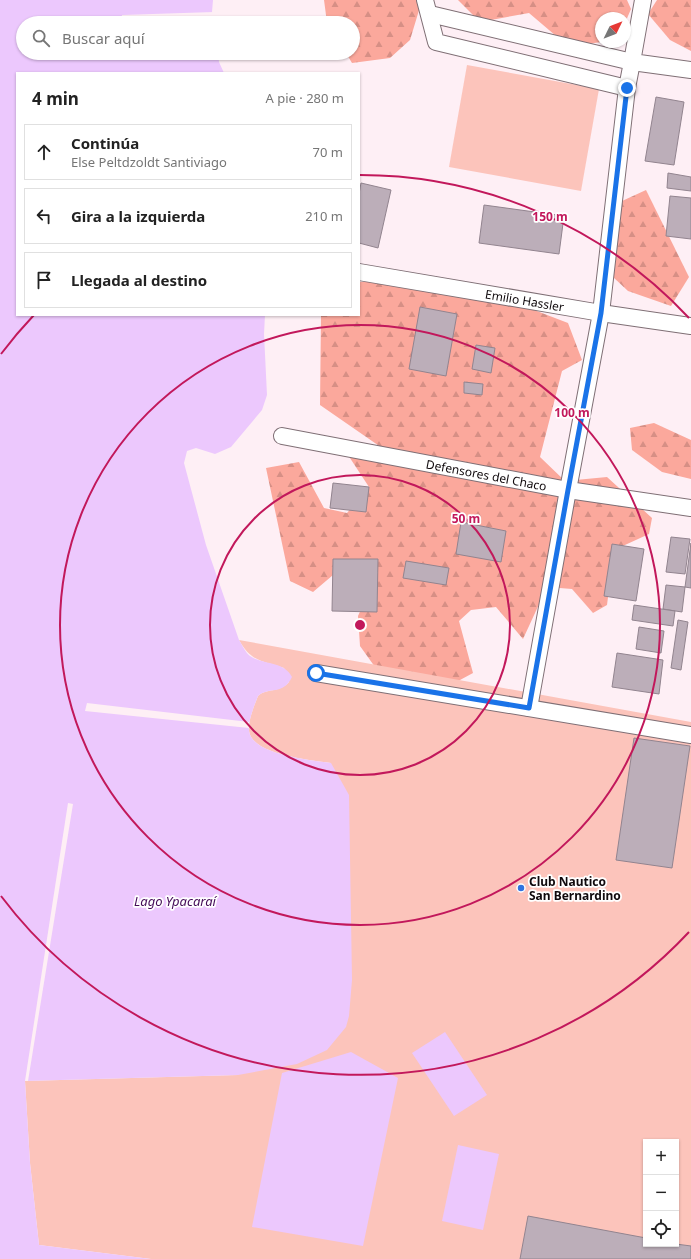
<!DOCTYPE html>
<html lang="es">
<head>
<meta charset="utf-8">
<style>
  body { margin:0; font-family:"Noto Sans",sans-serif; background:#f6f6f6; color:#222 }
  .controls { position:absolute; right:12px; bottom:12px; display:grid; overflow:hidden; border-radius:0px; box-shadow:0 1px 3px #0004 }
  .controls button { width:36px; height:36px; display:grid; place-items:center; padding:0; border:0; border-bottom:1px solid #e0e0e0; background:#fff; color:#222; font:20px sans-serif }
  .compass { position:absolute; left:595px; top:12px; width:36px; height:36px; border-radius:50%; background:#fff; box-shadow:0 1px 3px #0004; rotate:47deg }
  .stop { position:absolute; width:12px; height:12px; margin:-9px; border:3px solid #1a73e8; border-radius:50%; background:#fff }
  .stop.end { background:#1a73e8; border-color:#fff; box-shadow:0 1px 4px #0008 }
  .list { margin:0; padding:0; list-style:none }
  h2 { display:flex; justify-content:space-between; align-items:center; height:52px; margin:0; padding:0 16px; font-size:17px }
  h2 small { font-size:13px; font-weight:400; color:#767676 }
  .list li { display:grid; grid-template-columns:26px 1fr auto; gap:12px; align-items:center; box-sizing:border-box; height:56px; margin:0 8px 8px; padding:0 8px; border:1px solid #e0e0e0; border-radius:0px }
  .list b { display:block; font-size:15px; white-space:nowrap }
  .list p { margin:0; font-size:13px; white-space:nowrap; color:#767676 }
  .list em { font-size:13px; font-style:normal; color:#767676 }
  .icon { flex:none; width:22px; height:22px; fill:none; stroke:currentColor; stroke-width:2; stroke-linecap:round; stroke-linejoin:round }
  .map { position:relative; flex:none; width:691px; height:1259px; overflow:hidden }
  .search { position:absolute; background:#fff; box-shadow:0 1px 3px #0004; left:16px; top:16px; width:344px; height:44px; display:flex; align-items:center; gap:10px; box-sizing:border-box; padding:0 14px; border-radius:22px; color:#767676; font-size:15px }
  .panel { position:absolute; background:#fff; box-shadow:0 1px 3px #0004; left:16px; top:72px; width:344px; height:244px; border-radius:0px }
  .map>svg:first-child { display:block }
  .forest { fill:url(#forest-firs) }
  .pitch { fill:#fcc4bb; fill-rule:evenodd }
  .water { fill:#ecc8fd }
  .pier { fill:#feeff5 }
  .building { fill:#bcaeb9; stroke:#92848f }
  .lines { fill:none; stroke-linecap:round; stroke-linejoin:round }
  .street-casing { stroke:#7f6f75; stroke-width:18 }
  .street { stroke:#fff; stroke-width:16 }
  .route { stroke:#1a73e8; stroke-width:5 }
  .ring { fill:none; stroke:#c2185b; stroke-width:2 }
  .poi-dot { fill:#3073e0; stroke:#fff; stroke-width:1.5 }
  .labels { text-anchor:middle; dominant-baseline:central; stroke-width:3.5; stroke-linejoin:round; paint-order:stroke }
  .street-label { font-size:12px; fill:#100a0d; stroke:#fff }
  .poi-label { font-size:12px; font-weight:bold; fill:#100a0d; stroke:#fff; text-anchor:start }
  .water-label { font-size:13px; font-style:italic; fill:#440b58; stroke:#fff }
  .centre { fill:#c2185b; stroke:#fff; stroke-width:2 }
  .ring-label { font-size:12px; text-anchor:middle; font-weight:bold; fill:#c2185b; stroke:#fff; stroke-width:3.5; stroke-linejoin:round; paint-order:stroke }
</style>
</head>
<body>
<div class="map">
<svg width="691" height="1259" viewBox="0 0 691 1259">
  <defs>
    <pattern id="forest-firs" width="22" height="20" patternUnits="userSpaceOnUse"><rect width="22" height="20" fill="#fba89c"/><path d="M5 1l3.5 6h-7zM16 11l3.5 6h-7z" fill="#d68f85"/></pattern>
  </defs>
  <rect width="100%" height="100%" fill="#feeff5"/>
  <g class="forest">
    <polygon points="324,0 419,0 420,7 410,40 390,58 352,63 346,53 353,53 353,23 330,23 326,15"/>
    <polygon points="458,0 627,0 631,9 625,23 625,18 601,18 601,42 569,47 529,13 480,22"/>
    <polygon points="657,0 691,0 691,51 670,40 648,14"/>
    <polygon points="646,190 689,277 671,306 628,291 598,263 609,207"/>
    <polygon points="456,280 568,323 582,360 562,371 540,457 565,481 607,477 652,518 649,534 614,550 607,605 593,613 572,589 547,587 523,639 496,607 471,610 459,621 473,673 421,701 385,681 360,646 358,616 378,572 346,564 313,592 290,581 266,468 299,462 324,508 347,513 369,487 348,455 385,450 320,405 321,315 359,315 359,282"/>
    <polygon points="654,423 691,440 691,479 662,472 632,450 630,428"/>
  </g>
  <g class="pitch">
    <polygon points="467,65 599,89 581,191 449,167"/>
    <path d="M239,640L691,722V1259H151L39,1245L30,1163L25,1081L238,1075L331,763C312,760 252,755 249,731C248,721 254,706 258,696C266,688 279,693 289,682L284,668C263,661 251,662 239,640ZM646,1142H676V1244H646Z"/>
  </g>
  <g class="water">
    <path d="M0,0H213L212,12L214,23H23V53H218L219,62L224,73H17V315H265L264,334L267,395L262,410L231,447L215,454L196,448L187,451L184,463L206,545L239,640C243,646 245,652 250,656C263,665 284,661 292,677C283,696 269,686 258,696C254,706 248,721 249,731C252,755 312,760 331,763L349,795L352,980L349,1016L346,1027L327,1050L297,1064L238,1075L25,1081L30,1163L39,1245L151,1259H0Z"/>
    <polygon points="445,1032 487,1095 454,1116 412,1053"/>
    <polygon points="351,1052 398,1078 363,1246 252,1227 282,1073"/>
    <polygon points="458,1145 499,1154 483,1230 442,1221"/>
  </g>
  <g class="pier">
    <polygon points="214,12 215,20 121,23 122,15"/>
    <polygon points="87,703 249,722 249,728 85,711"/>
    <polygon points="68,803 73,804 28,1081 25,1081"/>
  </g>
  <g class="building">
    <polygon points="656,97 684,102 674,165 645,161"/>
    <polygon points="668,173 691,177 691,191 667,188"/>
    <polygon points="361,183 391,190 378,248 359,243 359,194"/>
    <polygon points="670,196 691,198 691,239 666,236"/>
    <polygon points="484,205 564,216 559,254 479,243"/>
    <polygon points="420,307 457,314 446,376 409,369"/>
    <polygon points="476,345 495,348 491,373 472,369"/>
    <polygon points="464,382 483,384 482,395 464,393"/>
    <polygon points="333,483 369,487 366,512 330,508"/>
    <polygon points="461,522 506,531 501,562 456,554"/>
    <polygon points="671,537 690,539 685,574 666,572"/>
    <polygon points="691,543 691,588 685,587"/>
    <polygon points="612,544 644,549 636,601 604,596"/>
    <polygon points="333,559 378,559 377,612 332,611"/>
    <polygon points="406,561 449,568 446,585 403,578"/>
    <polygon points="666,585 685,587 682,612 663,609"/>
    <polygon points="634,605 675,611 673,626 632,620"/>
    <polygon points="678,620 688,622 681,670 671,668"/>
    <polygon points="639,627 664,631 661,653 636,649"/>
    <polygon points="617,653 663,660 659,694 612,687"/>
    <polygon points="634,738 690,746 672,868 616,860"/>
    <polygon points="528,1216 646,1238 646,1244 676,1244 691,1246 691,1259 520,1259"/>
  </g>
  <g class="lines">
    <defs>
      <g id="street">
        <polyline points="425,0 436,42 627,88"/>
        <polyline points="643,0 632,62 691,70"/>
        <polyline points="430,14 632,62 627,88 601,313 568,490 529,708"/>
        <path id="s1" d="M359,272L601,313L691,326"/>
        <path id="s2" d="M282,436L568,490L691,508"/>
        <polyline points="316,673 691,735"/>
      </g>
    </defs>
    <use href="#street" class="street-casing"/>
    <use href="#street" class="street"/>
  </g>
  <g class="lines">
    <polyline class="route" points="316,673 529,708 568,490 601,313 627,88"/>
  </g>
  <g class="ring">
    <circle cx="360" cy="625" r="150"/>
    <circle cx="360" cy="625" r="300"/>
    <path d="M689 932A450 450 0 0 1 1 896M1 354A450 450 0 0 1 34 315M360 175A450 450 0 0 1 689 318"/>
  </g>
  <circle class="poi-dot" cx="521" cy="888" r="4"/>
  <g class="labels">
    <g class="street-label">
      <text stroke="none"><textPath href="#s1" startOffset="168">Emilio Hassler</textPath></text>
      <text stroke="none"><textPath href="#s2" startOffset="208">Defensores del Chaco</textPath></text>
    </g>
    <g class="poi-label">
      <text x="529" y="881">Club Nautico<tspan x="529" dy="14">San Bernardino</tspan></text>
    </g>
    <g class="water-label">
      <text x="175" y="901">Lago Ypacaraí</text>
    </g>
  </g>
  <circle cx="360" cy="625" r="6" class="centre"/>
  <g class="ring-label">
    <text x="550" y="221">150 m</text>
    <text x="572" y="417">100 m</text>
    <text x="466" y="523">50 m</text>
  </g>
</svg>
<div class="controls">
<button>+</button>
<button>−</button>
<button><svg class="icon" aria-label="locate" viewBox="0 0 24 24"><circle cx="12" cy="12" r="6"/><path d="M12 2v4M12 18v4M2 12h4M18 12h4"/></svg></button>
</div>
<svg class="compass" viewBox="-18 -18 36 36"><path d="M0-13l5 13h-10z" fill="#e53935"/><path d="M0 13l5-13h-10z" fill="#767676"/></svg>
<div class="stop" style="left:316px;top:673px"></div>
<div class="stop end" style="left:627px;top:88px"></div>
<div class="search"><svg class="icon" aria-label="search" viewBox="0 0 24 24"><circle cx="10" cy="10" r="6"/><path d="M15 15l6 6"/></svg>Buscar aquí</div>
<section class="panel">
<h2>4 min<small>A pie · 280 m</small></h2>
<ul class="list">
<li><svg class="icon" aria-label="ahead" viewBox="0 0 24 24"><path d="M12 20V5M6 11l6-6 6 6"/></svg><div><b>Continúa</b><p>Else Peltdzoldt Santiviago</p></div><em>70 m</em></li>
<li><svg class="icon" aria-label="left" viewBox="0 0 24 24"><path d="M17 20v-9H6M10 6l-5 5 5 5"/></svg><div><b>Gira a la izquierda</b></div><em>210 m</em></li>
<li><svg class="icon" aria-label="arrive" viewBox="0 0 24 24"><path d="M6 21V4h12l-3 4 3 4H6"/></svg><div><b>Llegada al destino</b></div></li>
</ul>
</section>
</div>
</body>
</html>
